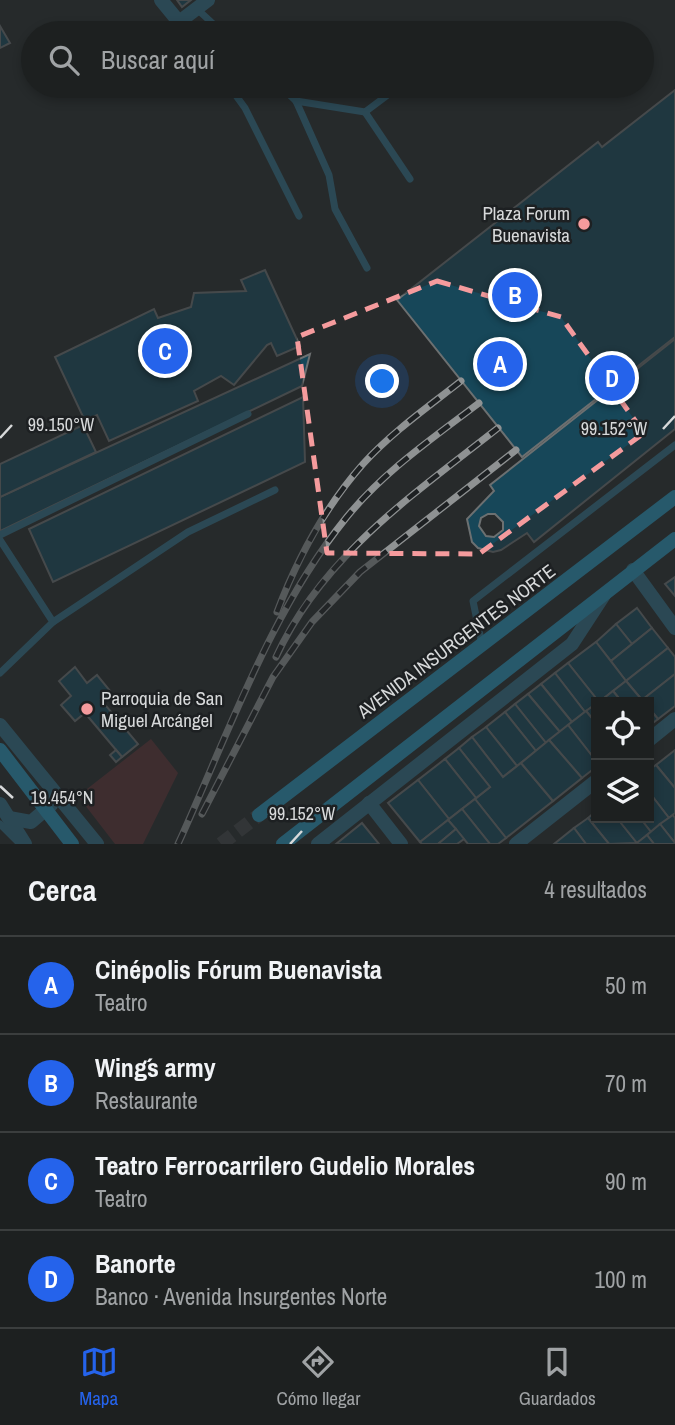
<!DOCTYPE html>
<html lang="es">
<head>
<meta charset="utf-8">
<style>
  body { margin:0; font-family:"Archivo Narrow",sans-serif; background:#252829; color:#f1f3f6 }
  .controls { position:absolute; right:21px; bottom:21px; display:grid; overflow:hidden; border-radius:0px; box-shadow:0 4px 10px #0003 }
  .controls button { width:63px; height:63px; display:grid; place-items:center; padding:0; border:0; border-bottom:2px solid #3b3e3e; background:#1d2020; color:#f1f3f6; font:35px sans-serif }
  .you { position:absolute; left:383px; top:382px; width:24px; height:24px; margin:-18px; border:5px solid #fff; border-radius:50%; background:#1a73e8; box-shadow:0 0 0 10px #1a73e833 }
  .badge { display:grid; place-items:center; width:46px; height:46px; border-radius:50%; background:#2563eb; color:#fff; font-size:23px; font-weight:700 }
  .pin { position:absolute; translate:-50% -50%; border:4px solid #fff; box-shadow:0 2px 7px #0006 }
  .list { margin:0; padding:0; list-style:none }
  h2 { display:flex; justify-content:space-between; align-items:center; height:91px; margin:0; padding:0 28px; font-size:30px }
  h2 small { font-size:23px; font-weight:400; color:#a0a3a5 }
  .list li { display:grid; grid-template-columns:46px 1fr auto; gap:21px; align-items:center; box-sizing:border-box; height:98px; padding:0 28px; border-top:2px solid #3b3e3e }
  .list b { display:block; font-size:26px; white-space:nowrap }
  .list p { margin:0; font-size:23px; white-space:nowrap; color:#a0a3a5 }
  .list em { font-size:23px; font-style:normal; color:#a0a3a5 }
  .icon { flex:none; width:38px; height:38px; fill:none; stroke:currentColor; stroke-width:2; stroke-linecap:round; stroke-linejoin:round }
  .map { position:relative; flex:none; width:675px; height:844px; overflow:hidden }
  .search { position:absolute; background:#1d2020; box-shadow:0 4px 10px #0003; left:21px; right:21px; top:21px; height:77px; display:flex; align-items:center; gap:18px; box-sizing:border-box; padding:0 24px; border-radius:38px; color:#a0a3a5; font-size:26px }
  .sheet { height:483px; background:#1d2020 }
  nav { display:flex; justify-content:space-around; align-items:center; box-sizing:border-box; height:98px; border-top:2px solid #3b3e3e; background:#1d2020; font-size:19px; color:#a0a3a5 }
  nav a { display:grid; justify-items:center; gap:4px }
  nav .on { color:#2563eb }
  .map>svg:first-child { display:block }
  .green { fill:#5c3234 }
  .building { fill:#174759; stroke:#6c7071; stroke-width:2; fill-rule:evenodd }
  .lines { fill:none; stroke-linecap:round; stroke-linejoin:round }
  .secondary-tunnel { stroke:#414445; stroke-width:14; stroke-dasharray:14 7; stroke-linecap:butt }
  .service { stroke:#326e85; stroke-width:7 }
  .minor { stroke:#326e85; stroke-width:14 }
  .tertiary { stroke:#326e85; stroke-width:14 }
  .secondary { stroke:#2893b9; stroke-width:14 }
  .rail-casing { stroke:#8f9293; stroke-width:7 }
  .rail { stroke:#1d2022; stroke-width:4.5; stroke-dasharray:13; stroke-linecap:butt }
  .marked { fill:none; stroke:#f59b9d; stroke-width:5; stroke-dasharray:14 9; stroke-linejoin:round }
  .ticks { fill:none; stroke:#d7d9da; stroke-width:2.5 }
  .poi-dot { fill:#f59b9d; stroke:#1d2022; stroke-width:2.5 }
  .labels { text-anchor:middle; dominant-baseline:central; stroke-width:5; stroke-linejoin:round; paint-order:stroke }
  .poi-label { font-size:19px; fill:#d7d9da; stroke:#1d2022; text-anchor:end }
  .street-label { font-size:19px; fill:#d7d9da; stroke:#1d2022 }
  .ticks-label { font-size:18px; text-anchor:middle; fill:#d7d9da; stroke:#1d2022; stroke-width:5; stroke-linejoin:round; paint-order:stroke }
</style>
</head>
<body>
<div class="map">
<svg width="675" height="844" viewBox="0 0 675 844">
  <rect width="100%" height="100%" fill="#272a2b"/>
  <polygon class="green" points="151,739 178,773 143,844 115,844 78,796"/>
  <g class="building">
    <polygon points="177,0 191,0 182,7"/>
    <polygon points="0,26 10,43 0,48"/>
    <polygon points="675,90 675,337 522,457 397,300 598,142 602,147"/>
    <polygon points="265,270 300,346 277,356 271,343 267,345 234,385 221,376 194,391 198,401 109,441 97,415 85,421 55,357 154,309 158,318 191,307 194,293 246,291 241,280"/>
    <path d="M675,339V429L534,542L527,533L501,550L493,552L478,548L472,542L467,519L494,491L490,485ZM488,514H495L503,522V530L494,537L486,536L479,526L481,518Z"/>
    <polygon points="310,354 302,386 0,531 0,497"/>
    <polygon points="303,397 305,462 53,582 29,529"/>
    <polygon points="83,425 96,452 0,497 0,464"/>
    <polygon points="675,577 675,596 665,584"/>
    <polygon points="637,608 652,628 632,644 616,624"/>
    <polygon points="616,624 632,644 611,661 596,642"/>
    <polygon points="652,628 668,648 626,681 611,661"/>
    <polygon points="596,642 626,681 599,702 568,663"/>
    <polygon points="668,648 675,657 675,674 642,700 626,681"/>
    <polygon points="568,663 599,702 585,712 555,673"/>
    <polygon points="75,667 87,683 97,675 111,692 101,700 138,744 122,757 85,713 75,721 61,705 71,696 59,681"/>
    <polygon points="555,673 585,712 572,722 541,684"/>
    <polygon points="675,674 675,706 658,719 649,708 649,702 642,700"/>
    <polygon points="626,681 642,700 644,702 622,702 613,691"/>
    <polygon points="541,684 572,722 560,732 528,694"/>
    <polygon points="613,691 622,702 598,702 599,702"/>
    <polygon points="528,694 560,732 546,743 515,704"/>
    <polygon points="515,704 546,743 536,751 505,712"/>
    <polygon points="596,704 596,723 586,711"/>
    <polygon points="649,708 658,719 649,726"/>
    <polygon points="586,711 596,723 596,761 568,725"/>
    <polygon points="505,712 536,751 517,766 486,727"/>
    <polygon points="568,725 596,761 596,767 582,778 549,740"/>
    <polygon points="486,727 517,766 503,777 472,737"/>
    <polygon points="472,737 503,777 521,763 553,801 506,838 475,799 490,787 459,748"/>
    <polygon points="549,740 582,778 553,801 521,763"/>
    <polygon points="459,748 490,787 476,798 445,759"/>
    <polygon points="116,750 122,757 116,762 110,755"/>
    <polygon points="675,750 675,788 656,765"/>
    <polygon points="445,759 476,798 449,819 418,780"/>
    <polygon points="656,765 675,788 675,813 669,818 649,792 649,770"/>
    <polygon points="418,780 449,819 420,842 388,803"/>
    <polygon points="649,792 669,818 651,832 640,818 649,818"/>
    <polygon points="475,799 506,838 498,844 490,844 462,809"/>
    <polygon points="462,809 490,844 468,844 448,820"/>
    <polygon points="596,811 596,818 617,818 637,843 609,844 588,818"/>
    <polygon points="673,815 675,818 675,843 660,824"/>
    <polygon points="588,818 609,844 586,844 574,828"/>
    <polygon points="617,818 640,818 651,832 637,843"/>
    <polygon points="448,820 456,829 438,844 422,844 420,842"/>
    <polygon points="362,823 379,844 336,844"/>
    <polygon points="660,824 675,843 675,844 654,844 647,835"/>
    <polygon points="574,828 586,844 554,844"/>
    <polygon points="456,829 464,839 457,844 438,844"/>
    <polygon points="647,835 654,844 635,844 637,843"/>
  </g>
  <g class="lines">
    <polyline class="secondary-tunnel" points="221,844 259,815"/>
    <g class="service">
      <polyline points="197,9 223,33"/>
      <polyline points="179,22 188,33"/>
      <polyline points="229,86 245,108 299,216"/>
      <polyline points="280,86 296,101 329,175 335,209 367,268"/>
      <polyline points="296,101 365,112 393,91 505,86"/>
      <polyline points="365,112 410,179"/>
      <polyline points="0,535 248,414"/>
      <polyline points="0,540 53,622 0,673"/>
      <polyline points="53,622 188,532 275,490"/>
      <polyline points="482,645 473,601 675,445"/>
      <polyline points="0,824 19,843"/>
    </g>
    <g class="minor">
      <polyline points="161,0 179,22 208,0"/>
      <polyline points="633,570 675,628"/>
      <polyline points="649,740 675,719"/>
      <polyline points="369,803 401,844"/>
      <polyline points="318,844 572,644 604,595"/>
      <polyline points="516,844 596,781"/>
    </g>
    <g class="tertiary">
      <polyline points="0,725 97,844"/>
      <polyline points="0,804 25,844"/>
      <polyline points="9,818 31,822 51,805 50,787"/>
    </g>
    <g class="secondary">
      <polyline points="0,750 72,844"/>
      <polyline points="259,815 675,497"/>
      <polyline points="283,844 675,539"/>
    </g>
    <defs>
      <g id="rail">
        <path d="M277,612C297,559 326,506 363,464C392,432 428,407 461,381"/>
        <path d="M276,657C322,556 414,494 498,428"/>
        <polyline points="202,814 273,677 312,622 360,572 516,450"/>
        <path d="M178,844C228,735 270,612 346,518C383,472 433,438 479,403"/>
      </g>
    </defs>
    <use href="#rail" class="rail-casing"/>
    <use href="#rail" class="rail"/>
  </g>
  <path d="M0 0H675V844H0ZM437,281L561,317L644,433L479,554L327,553L297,337Z" fill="#272a2b" fill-opacity=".55" fill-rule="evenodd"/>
  <path class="marked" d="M437,281L561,317L644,433L479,554L327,553L297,337Z"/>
  <path class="ticks" d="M663,429L675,416M0,438L12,425M0,786L13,798M290,844L302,831"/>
  <g class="poi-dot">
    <circle cx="584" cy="224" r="7"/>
    <circle cx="87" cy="709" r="7"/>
  </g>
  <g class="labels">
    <g class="poi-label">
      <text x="570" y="213">Plaza Forum<tspan x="570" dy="22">Buenavista</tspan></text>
      <text x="101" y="698" text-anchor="start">Parroquia de San<tspan x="101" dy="22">Miguel Arcángel</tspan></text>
    </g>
    <g class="street-label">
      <text transform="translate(456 641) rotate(-37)">AVENIDA INSURGENTES NORTE</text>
    </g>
  </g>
  <g class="ticks-label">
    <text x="61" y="431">99.150°W</text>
    <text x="614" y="435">99.152°W</text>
    <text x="62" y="804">19.454°N</text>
    <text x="302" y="820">99.152°W</text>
  </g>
</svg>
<div class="controls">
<button><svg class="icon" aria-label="locate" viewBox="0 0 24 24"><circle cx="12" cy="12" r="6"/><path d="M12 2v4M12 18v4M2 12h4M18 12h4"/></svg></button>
<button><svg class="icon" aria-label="layers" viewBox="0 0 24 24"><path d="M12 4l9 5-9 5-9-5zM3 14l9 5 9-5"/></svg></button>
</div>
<div class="you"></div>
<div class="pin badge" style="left:500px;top:364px">A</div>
<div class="pin badge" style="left:515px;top:295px">B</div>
<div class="pin badge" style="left:165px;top:351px">C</div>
<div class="pin badge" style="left:612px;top:378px">D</div>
<div class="search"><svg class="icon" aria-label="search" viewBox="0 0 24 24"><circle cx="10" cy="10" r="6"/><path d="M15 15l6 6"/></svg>Buscar aquí</div>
</div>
<section class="sheet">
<h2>Cerca<small>4 resultados</small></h2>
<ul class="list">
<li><span class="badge">A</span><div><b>Cinépolis Fórum Buenavista</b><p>Teatro</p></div><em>50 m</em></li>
<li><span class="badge">B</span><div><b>Wing´s army</b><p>Restaurante</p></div><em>70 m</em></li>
<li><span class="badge">C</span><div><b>Teatro Ferrocarrilero Gudelio Morales</b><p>Teatro</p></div><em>90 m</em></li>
<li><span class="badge">D</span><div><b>Banorte</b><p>Banco · Avenida Insurgentes Norte</p></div><em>100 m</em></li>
</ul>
</section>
<nav>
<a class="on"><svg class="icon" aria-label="map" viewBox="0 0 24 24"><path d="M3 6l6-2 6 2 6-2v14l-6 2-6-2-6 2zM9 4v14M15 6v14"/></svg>Mapa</a>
<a><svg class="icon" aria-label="directions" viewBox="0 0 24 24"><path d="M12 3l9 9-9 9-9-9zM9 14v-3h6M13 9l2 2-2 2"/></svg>Cómo llegar</a>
<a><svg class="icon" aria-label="saved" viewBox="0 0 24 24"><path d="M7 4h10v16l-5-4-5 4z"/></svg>Guardados</a>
</nav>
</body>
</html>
